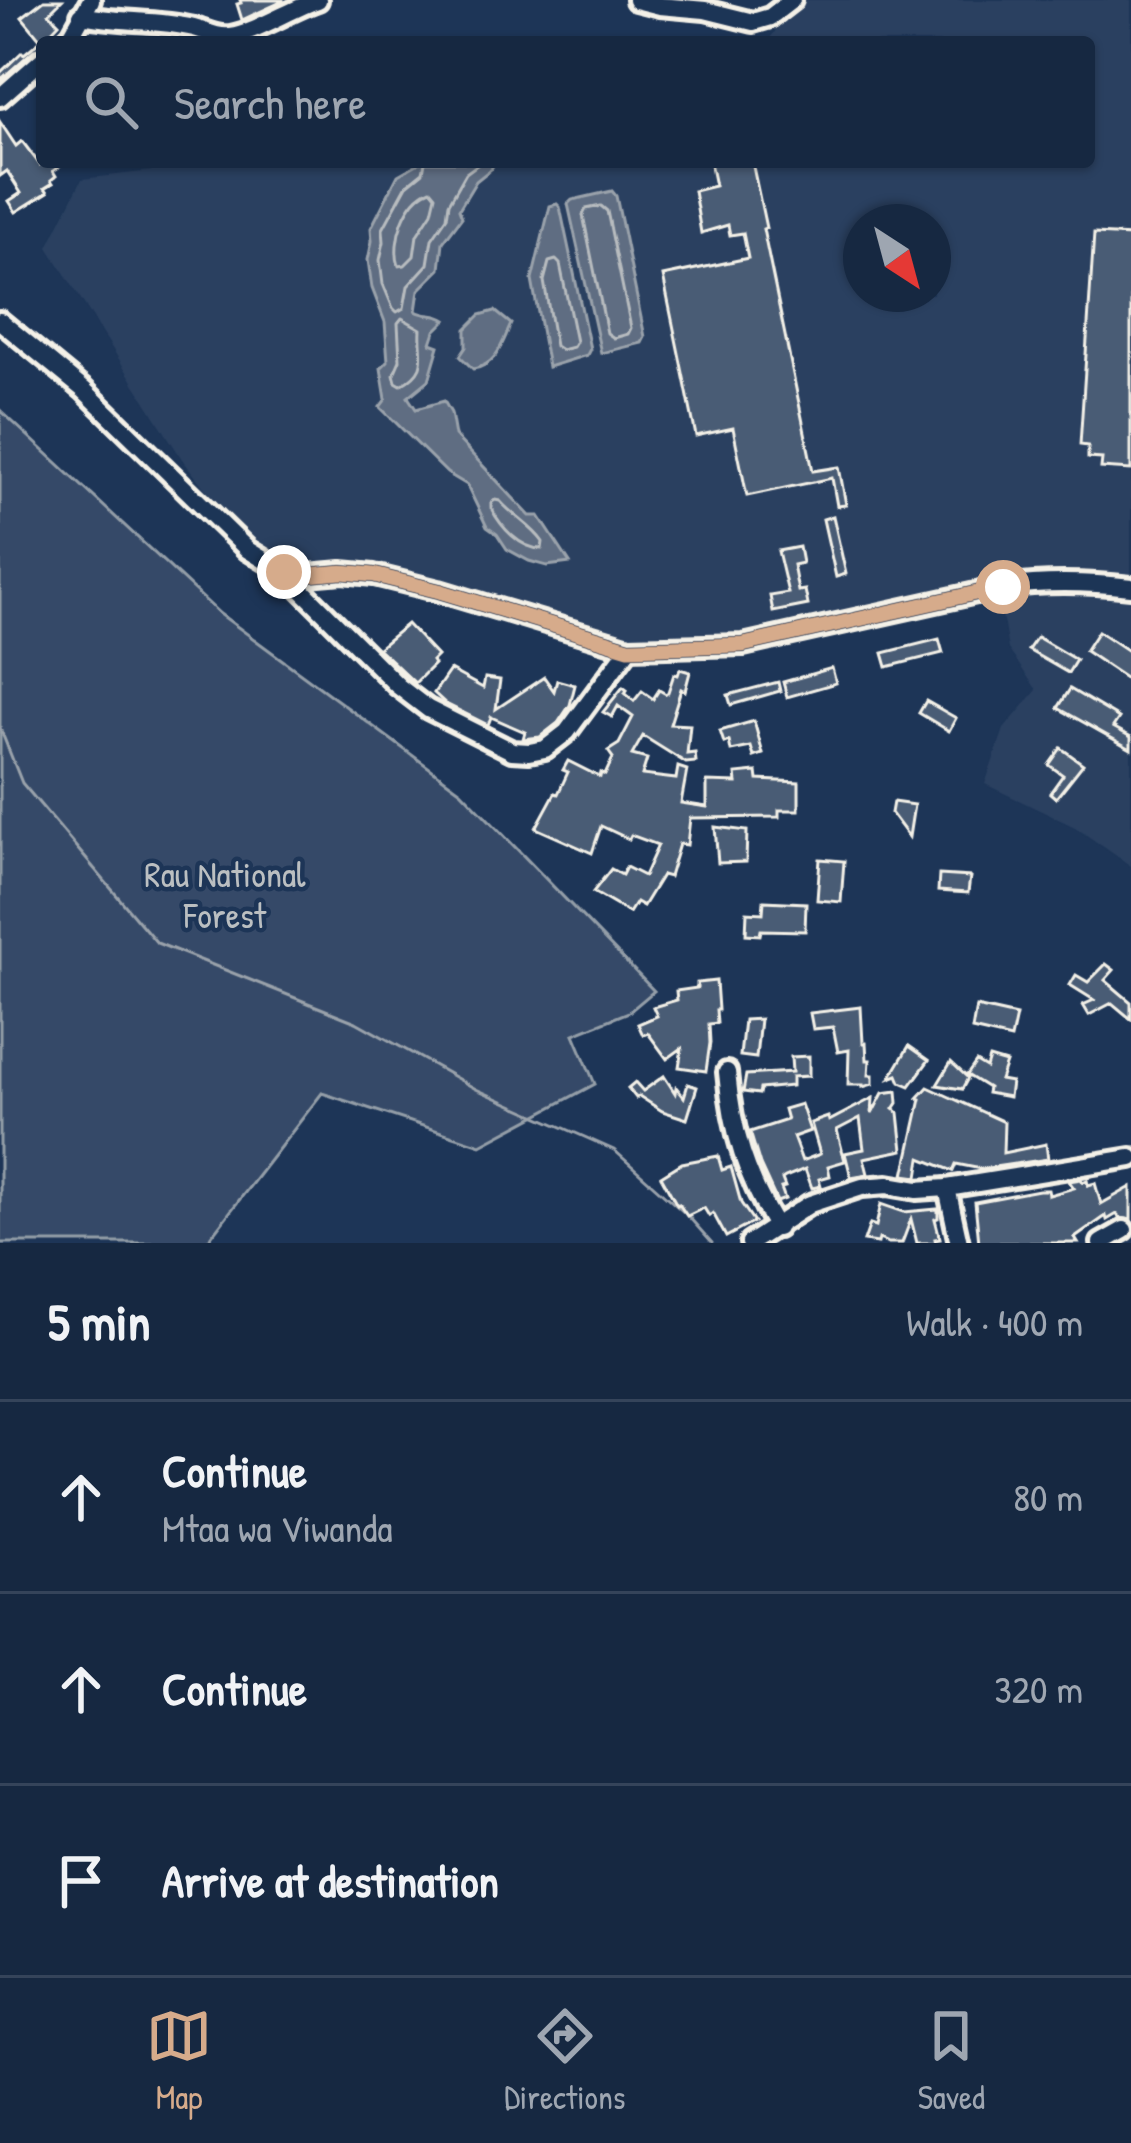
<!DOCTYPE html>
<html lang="en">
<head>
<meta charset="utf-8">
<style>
  body { margin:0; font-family:"Patrick Hand",sans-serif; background:#23344c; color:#f1f3f6 }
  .compass { position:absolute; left:843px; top:204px; width:108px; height:108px; border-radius:50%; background:#162841; box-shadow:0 3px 9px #0004; rotate:144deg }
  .stop { position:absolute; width:36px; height:36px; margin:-27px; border:9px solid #d6ab8b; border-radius:50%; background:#fff }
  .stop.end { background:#d6ab8b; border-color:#fff; box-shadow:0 3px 12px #0008 }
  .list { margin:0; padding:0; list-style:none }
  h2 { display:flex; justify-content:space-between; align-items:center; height:156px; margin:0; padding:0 48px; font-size:51px }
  h2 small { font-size:39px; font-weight:400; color:#9ea6b1 }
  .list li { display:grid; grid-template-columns:78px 1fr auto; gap:36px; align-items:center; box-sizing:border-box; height:192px; padding:0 48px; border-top:3px solid #35445a }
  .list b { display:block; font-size:45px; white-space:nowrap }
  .list p { margin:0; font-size:39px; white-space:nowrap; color:#9ea6b1 }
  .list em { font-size:39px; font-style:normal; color:#9ea6b1 }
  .icon { flex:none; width:66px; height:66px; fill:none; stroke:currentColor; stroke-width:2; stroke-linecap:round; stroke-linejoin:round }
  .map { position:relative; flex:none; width:1131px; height:1243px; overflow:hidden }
  .search { position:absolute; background:#162841; box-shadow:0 3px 9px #0004; left:36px; right:36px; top:36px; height:132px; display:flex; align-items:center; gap:30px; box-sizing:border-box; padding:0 42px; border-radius:12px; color:#9ea6b1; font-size:45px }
  .sheet { height:732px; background:#162841 }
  nav { display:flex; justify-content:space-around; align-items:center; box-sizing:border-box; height:168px; border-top:3px solid #35445a; background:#162841; font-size:33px; color:#9ea6b1 }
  nav a { display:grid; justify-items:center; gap:6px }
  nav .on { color:#d6ab8b }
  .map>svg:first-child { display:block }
  .built { fill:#2a4060; fill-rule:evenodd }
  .green { fill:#354a67; stroke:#949ea8; stroke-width:3 }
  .water { fill:#5e6d82; stroke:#9aa2ab; stroke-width:3 }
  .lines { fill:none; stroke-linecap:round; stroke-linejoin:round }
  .shore { stroke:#b8bcbf; stroke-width:3 }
  .stream { stroke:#9aa2ab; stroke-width:3 }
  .building { fill:#485b74; stroke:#f4f1e8; stroke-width:3 }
  .minor-casing { stroke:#f4f1e8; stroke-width:26 }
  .minor { stroke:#1d3557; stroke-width:16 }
  .route { stroke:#d6ab8b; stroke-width:15 }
  .labels { text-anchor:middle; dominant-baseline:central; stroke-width:9; stroke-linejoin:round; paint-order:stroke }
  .park-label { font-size:36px; fill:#bbbfc1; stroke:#1d3557 }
</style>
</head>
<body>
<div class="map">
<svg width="1131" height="1243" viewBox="0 0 1131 1243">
  <rect width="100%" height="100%" fill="#1d3557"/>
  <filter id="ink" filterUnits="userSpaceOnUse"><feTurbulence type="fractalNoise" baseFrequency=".00833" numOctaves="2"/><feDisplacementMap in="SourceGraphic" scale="24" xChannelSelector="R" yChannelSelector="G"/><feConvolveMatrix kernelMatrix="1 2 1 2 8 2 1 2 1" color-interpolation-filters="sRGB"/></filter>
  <g filter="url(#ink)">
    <path class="built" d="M799,0H1131V866L1075,827L985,784L1004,729L1037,690L1008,649L996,580L761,643L627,649L585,635L514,624L376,584L325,581L300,591L239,533L182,459L48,247L82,179L151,171L167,162H1089V42H767ZM861,222H933V294H861Z"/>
    <polygon class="green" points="0,410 220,614 461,791 654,991 629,1012 574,1034 595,1084 481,1145 322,1093 206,1243 0,1243"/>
    <g class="water">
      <path d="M421,162H495L491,169L476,181L459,209L462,217L443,242L440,269L419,290L416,311C426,317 436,313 446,320L435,331L431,343L439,346L429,380L408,397L416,409L444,401L451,413L455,436L530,516H539L570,563L547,566L529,561L507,549L497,534L487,527L467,485L447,473L380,407L386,399L381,368L388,361L385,322L372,288L368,260L372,241L371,228L398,175Z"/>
      <polygon points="612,191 616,196 645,337 642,343 601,353 568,204 572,200"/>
      <polygon points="557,204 560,207 590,349 587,355 548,367 532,280 550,206"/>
      <path d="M495,311L511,324C502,344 497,365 473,369L460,356L466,347V329L480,315Z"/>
    </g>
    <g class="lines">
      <g class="shore">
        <polyline points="425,162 423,172 407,185 383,229 384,242 380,260 383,284 393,308 397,312 404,308 408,286 428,264 432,239 447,217 449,203 466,173 481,162"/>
        <path d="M431,189L436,195L432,212L417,235L414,256L405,265L399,266C391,242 405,199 431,189Z"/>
        <polygon points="601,206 607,211 631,328 628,334 614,338 607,333 583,215 586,209"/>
        <polygon points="556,260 560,264 576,342 573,347 561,350 555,346 544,281 549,262"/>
        <path d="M402,318L421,329C419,356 431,368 401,385L396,382L394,374L400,360L398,323Z"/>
        <path d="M495,500L500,501C514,517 532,526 543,542L542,549C520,549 501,527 491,508V503Z"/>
      </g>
      <polyline class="stream" points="0,728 22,783 157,943 356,1022 476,1089 614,1150 688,1216 712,1243"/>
    </g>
    <g class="building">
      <polygon points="44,0 62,0 49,13 59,23 42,41 42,48 34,50 0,80 0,73 22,52 24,54 41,40 22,17"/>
      <polygon points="240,0 283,0 283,1 242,20 237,4 241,3"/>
      <polygon points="0,122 16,146 22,141 40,165 45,162 67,162 53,171 56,176 51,180 53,183 45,188 48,192 16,212 9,201 21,193 7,171 0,176"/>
      <polygon points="710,162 752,162 766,228 763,229 813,471 839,467 846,505 837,506 832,478 747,496 733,428 696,436 663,276 748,258 743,233 730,235 728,225 701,233 694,191 715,186"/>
      <polygon points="1094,234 1131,236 1131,470 1101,468 1102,459 1088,458 1088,446 1080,445"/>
      <polygon points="833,516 846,574 836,577 823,519"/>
      <polygon points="799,547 802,563 793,565 798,591 805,590 808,605 773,612 770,596 788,593 778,551"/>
      <polygon points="407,624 437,656 432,661 434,664 415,683 378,648"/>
      <polygon points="1098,631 1131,653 1131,682 1085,651"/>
      <polygon points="1037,637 1076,660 1068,673 1028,650"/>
      <polygon points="939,639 943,653 887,667 883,653"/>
      <polygon points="832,668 836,683 787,697 783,682"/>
      <polygon points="680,669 690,672 685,691 681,689 670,724 690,725 687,754 695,753 696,762 686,763 643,736 632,755 647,759 642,775 676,779 678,767 687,770 681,803 707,807 707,782 737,783 736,774 757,772 758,780 799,782 799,810 779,810 779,817 690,818 687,845 679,844 669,877 662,875 643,906 636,902 629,913 593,892 611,869 622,875 626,867 644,876 658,845 631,835 629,839 601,826 592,853 536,828 555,793 558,794 568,772 563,770 568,761 600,777 601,773 605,775 613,758 608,751 619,744 633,717 618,706 612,717 603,712 623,687 627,690 625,693 634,701 642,691 653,699 659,690 666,694 668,692 674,674 678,675"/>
      <polygon points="450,670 483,688 485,678 500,680 496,709 544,677 554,691 557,680 575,685 570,705 558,723 540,737 523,739 525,732 491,717 488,725 446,704 434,693"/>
      <polygon points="778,682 780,691 731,705 728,695"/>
      <polygon points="1070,689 1119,718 1113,727 1131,737 1131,749 1058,708"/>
      <polygon points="926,701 956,718 949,731 919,713"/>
      <polygon points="754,721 763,754 754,757 751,747 731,751 729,741 724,743 720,731"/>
      <polygon points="1061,748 1083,764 1056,798 1050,793 1063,775 1049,765"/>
      <polygon points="893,802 914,805 909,837 891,813"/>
      <polygon points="715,827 747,831 746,862 718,863"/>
      <polygon points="820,859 844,861 841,902 817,900"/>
      <polygon points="939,875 970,877 968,893 938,891"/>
      <polygon points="764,901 806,903 805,931 761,930 760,935 746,934 747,912 763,913"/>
      <polygon points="1106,964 1114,970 1105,980 1131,1002 1131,1019 1112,1003 1089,1015 1083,1005 1094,1000 1070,985 1076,975 1088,982"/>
      <polygon points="716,981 718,1010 716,1010 717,1023 709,1024 710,1043 706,1071 679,1067 682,1048 667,1059 648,1033 643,1035 638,1024 657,1016 653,1007 677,1000 676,991 697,988 697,983"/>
      <polygon points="861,1007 863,1043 866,1043 867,1060 870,1060 869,1075 873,1075 873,1084 863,1087 863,1085 848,1085 849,1050 838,1052 833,1027 813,1029 810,1013"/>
      <polygon points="976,1007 1016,1016 1011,1039 972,1030"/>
      <polygon points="760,1019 756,1058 740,1056 744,1020"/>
      <polygon points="909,1046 929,1060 910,1086 901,1082 898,1075 890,1078"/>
      <polygon points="809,1056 809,1076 792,1077 792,1086 760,1089 759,1094 743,1092 746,1075 792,1072 791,1057"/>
      <polygon points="989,1058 1006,1063 1000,1080 1011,1082 1009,1097 987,1093 988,1088 967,1075 976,1062 986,1068"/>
      <polygon points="951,1062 968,1078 962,1089 937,1085"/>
      <polygon points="664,1076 675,1093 676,1087 684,1097 688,1084 697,1087 687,1119 662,1111 639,1096 636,1098 628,1088 635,1082 643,1091"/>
      <polygon points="928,1087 1004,1122 1003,1153 1046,1144 1048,1159 981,1169 956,1164 953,1171 921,1158 918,1177 904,1175 921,1099 918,1098"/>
      <polygon points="897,1091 898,1103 894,1109 899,1113 903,1150 864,1158 868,1174 851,1177 845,1153 864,1149 860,1118 837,1130 845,1161 828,1166 830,1176 819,1179 821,1186 812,1188 805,1169 785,1177 782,1179 785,1187 781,1188 785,1199 777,1202 760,1165 750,1132 787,1120 784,1109 801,1104 810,1131 793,1137 802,1161 820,1154 811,1123 828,1117 829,1121 873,1098 872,1114 883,1093"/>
      <polygon points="718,1156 722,1170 731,1167 741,1203 754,1222 726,1237 713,1213 709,1216 704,1208 687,1216 679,1204 677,1205 661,1176 682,1163"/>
      <polygon points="1081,1179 1083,1182 1087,1180 1088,1185 1095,1183 1101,1204 1131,1187 1131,1220 1119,1218 1117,1214 1107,1220 1106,1216 1075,1238 1078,1243 979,1243 975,1202 1039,1190 1048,1190 1049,1195 1074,1188 1069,1181"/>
      <polygon points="881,1204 904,1212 938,1209 938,1218 935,1219 940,1238 935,1239 936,1243 917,1243 911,1219 902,1243 888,1243 879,1239 878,1243 864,1241 870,1224 876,1226"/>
    </g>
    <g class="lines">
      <defs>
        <g id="minor">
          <polyline points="636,0 660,6 705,10 753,22 770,17 792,0"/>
          <path d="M81,15C119,23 156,19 194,28C206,31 217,38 230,36C256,32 291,9 318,0"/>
          <polyline points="64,42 72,34 91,0"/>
          <polyline points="0,97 42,60"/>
          <path d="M0,321L84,390L248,550L284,572L308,575L342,572L374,575L439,591L629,648L743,645L1003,587C1046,581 1088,582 1131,587"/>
          <polyline points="284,572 398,686 428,709 512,751 529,752 545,749 567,732 629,648"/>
          <path d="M727,1072C732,1132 746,1176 777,1228"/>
          <polyline points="947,1188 959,1243"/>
          <polyline points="750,1243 810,1204 862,1187 888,1185 917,1190 947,1188 1131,1158"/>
          <polyline points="1101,1243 1124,1230"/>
        </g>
      </defs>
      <use href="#minor" class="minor-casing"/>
      <use href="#minor" class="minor"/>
    </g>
  </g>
  <g class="lines" filter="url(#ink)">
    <polyline class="route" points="284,572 308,575 342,572 374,575 439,591 629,648 743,645 1003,587"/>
  </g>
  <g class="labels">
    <g class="park-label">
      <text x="225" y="873">Rau National<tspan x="225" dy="41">Forest</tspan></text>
    </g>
  </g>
</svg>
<svg class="compass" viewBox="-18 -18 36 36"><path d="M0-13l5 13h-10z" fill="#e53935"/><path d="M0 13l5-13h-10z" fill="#9ea6b1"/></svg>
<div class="stop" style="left:1003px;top:587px"></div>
<div class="stop end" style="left:284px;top:572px"></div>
<div class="search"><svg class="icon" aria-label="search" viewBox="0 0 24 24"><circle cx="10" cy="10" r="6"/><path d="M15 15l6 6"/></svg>Search here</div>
</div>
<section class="sheet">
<h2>5 min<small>Walk · 400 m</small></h2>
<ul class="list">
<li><svg class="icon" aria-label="ahead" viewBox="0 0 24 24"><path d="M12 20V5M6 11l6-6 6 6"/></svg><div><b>Continue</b><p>Mtaa wa Viwanda</p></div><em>80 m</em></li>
<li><svg class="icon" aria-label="ahead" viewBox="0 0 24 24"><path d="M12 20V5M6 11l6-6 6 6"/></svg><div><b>Continue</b></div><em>320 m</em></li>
<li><svg class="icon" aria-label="arrive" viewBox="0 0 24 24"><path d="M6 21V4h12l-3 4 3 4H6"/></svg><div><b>Arrive at destination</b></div></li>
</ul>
</section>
<nav>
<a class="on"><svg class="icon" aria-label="map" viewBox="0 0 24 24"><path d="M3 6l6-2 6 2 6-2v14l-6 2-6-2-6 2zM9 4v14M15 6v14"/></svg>Map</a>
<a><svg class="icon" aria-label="directions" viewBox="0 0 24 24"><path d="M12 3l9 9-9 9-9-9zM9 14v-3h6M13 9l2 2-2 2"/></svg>Directions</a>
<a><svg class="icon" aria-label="saved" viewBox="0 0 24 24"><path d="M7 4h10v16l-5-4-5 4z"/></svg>Saved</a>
</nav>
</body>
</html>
